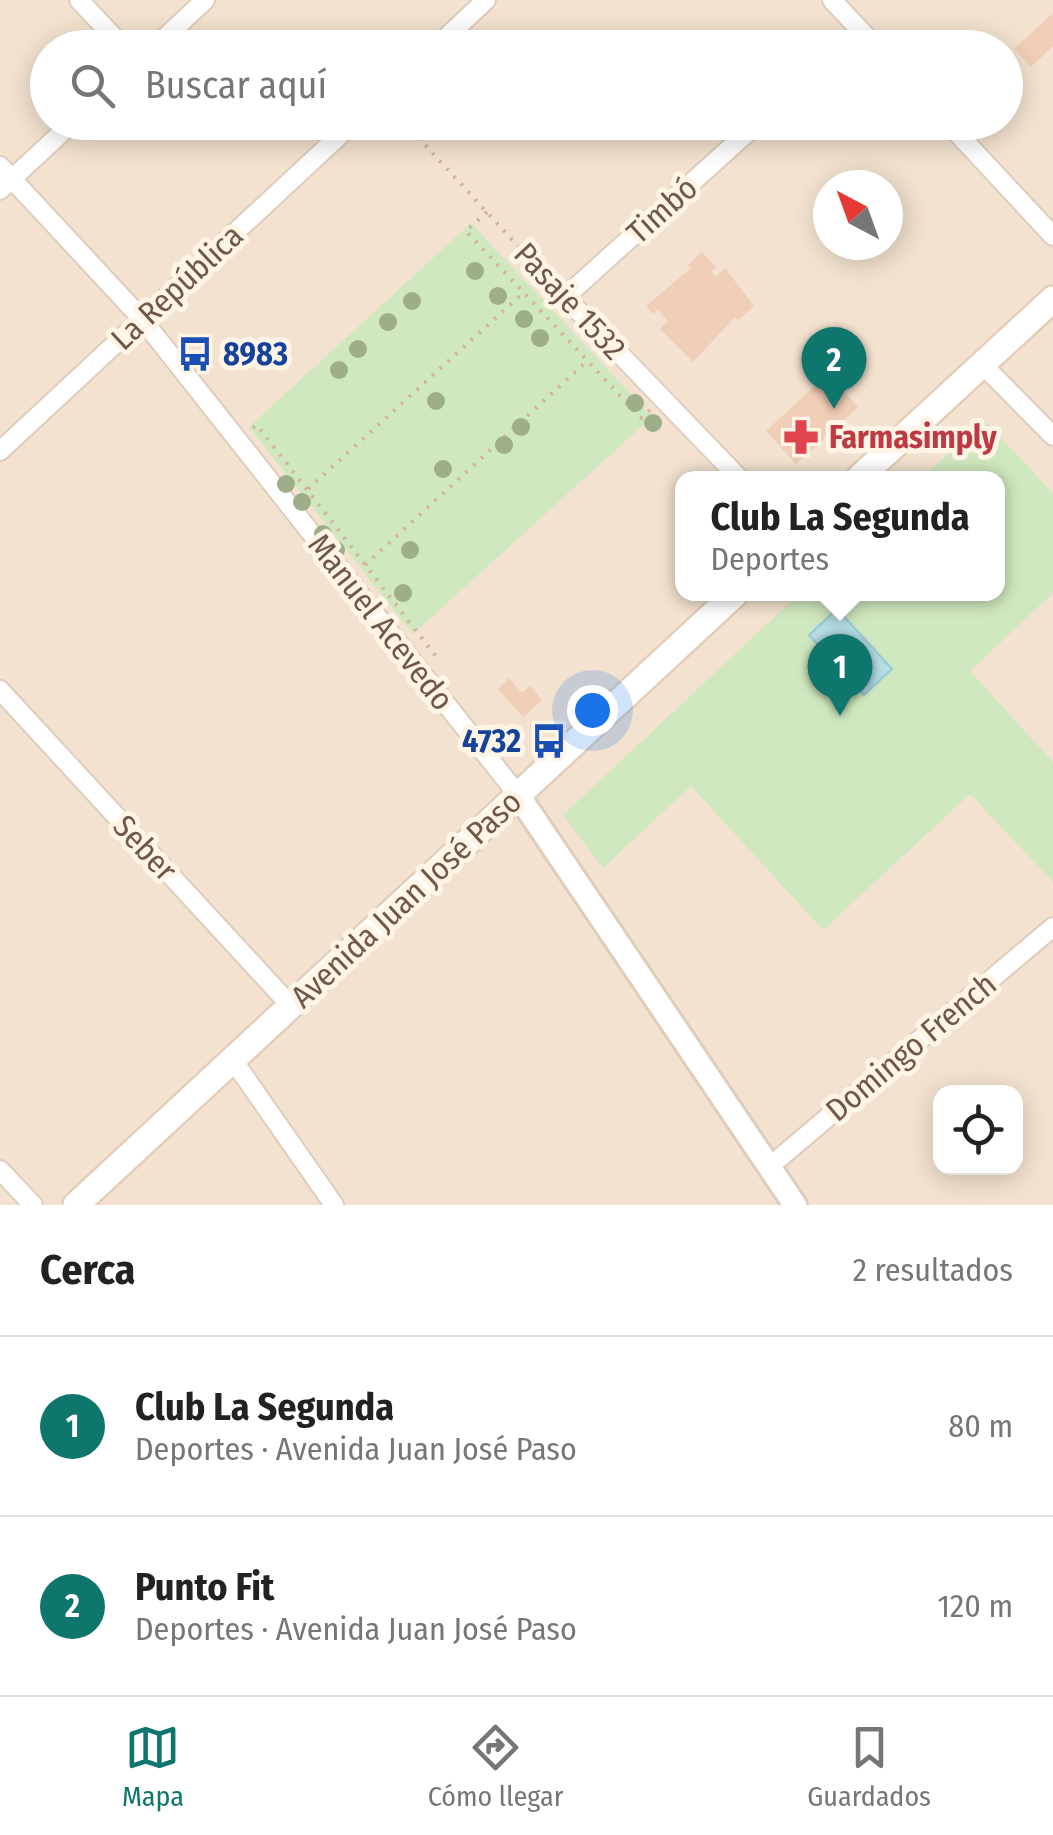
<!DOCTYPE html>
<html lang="es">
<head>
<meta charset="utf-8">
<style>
  body { margin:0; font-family:"Fira Sans Condensed",sans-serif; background:#f2f2f2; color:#222 }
  .controls { position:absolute; right:30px; bottom:30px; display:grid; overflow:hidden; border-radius:20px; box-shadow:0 5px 25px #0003 }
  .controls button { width:90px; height:90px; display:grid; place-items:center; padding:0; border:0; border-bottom:2px solid #e0e0e0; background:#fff; color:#222; font:50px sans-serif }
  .compass { position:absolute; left:813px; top:170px; width:90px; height:90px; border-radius:50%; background:#fff; box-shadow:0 5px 25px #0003; rotate:319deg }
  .you { position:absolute; left:592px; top:710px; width:35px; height:35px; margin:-25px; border:8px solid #fff; border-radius:50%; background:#1a73e8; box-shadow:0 0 0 15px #1a73e833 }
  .badge { display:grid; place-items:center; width:65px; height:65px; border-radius:50%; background:#0f766e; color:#fff; font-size:32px; font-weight:700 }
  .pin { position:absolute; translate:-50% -82px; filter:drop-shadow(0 2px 5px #0008) }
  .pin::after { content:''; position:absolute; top:52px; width:35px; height:30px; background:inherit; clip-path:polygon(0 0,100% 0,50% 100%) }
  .popup { position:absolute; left:675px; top:471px; width:330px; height:130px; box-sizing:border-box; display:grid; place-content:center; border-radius:20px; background:#fff; filter:drop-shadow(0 2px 8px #0005); font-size:32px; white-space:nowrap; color:#767676 }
  .popup b { font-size:38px; color:#222 }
  .popup::after { content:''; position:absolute; left:50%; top:100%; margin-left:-20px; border:20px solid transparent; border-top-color:#fff }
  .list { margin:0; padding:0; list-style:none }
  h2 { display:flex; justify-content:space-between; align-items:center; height:130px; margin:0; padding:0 40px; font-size:42px }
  h2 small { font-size:32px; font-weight:400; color:#767676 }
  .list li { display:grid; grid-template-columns:65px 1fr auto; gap:30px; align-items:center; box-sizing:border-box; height:180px; padding:0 40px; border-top:2px solid #e0e0e0 }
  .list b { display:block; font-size:38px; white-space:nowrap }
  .list p { margin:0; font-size:32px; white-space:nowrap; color:#767676 }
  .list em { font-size:32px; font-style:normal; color:#767676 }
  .icon { flex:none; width:55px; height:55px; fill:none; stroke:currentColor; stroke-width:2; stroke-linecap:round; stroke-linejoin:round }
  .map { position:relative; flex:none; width:1053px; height:1205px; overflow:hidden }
  .search { position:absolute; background:#fff; box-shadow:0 5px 25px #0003; left:30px; right:30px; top:30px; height:110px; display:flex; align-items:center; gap:25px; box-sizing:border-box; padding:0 35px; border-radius:55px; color:#767676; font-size:38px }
  .sheet { height:490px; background:#fff }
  nav { display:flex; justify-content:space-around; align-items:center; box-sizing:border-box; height:140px; border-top:2px solid #e0e0e0; background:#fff; font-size:28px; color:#767676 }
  nav a { display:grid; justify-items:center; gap:5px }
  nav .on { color:#0f766e }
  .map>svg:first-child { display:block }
  .residential { fill:#f3e2cf; fill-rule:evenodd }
  .green { fill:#d0e8bf }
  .water { fill:#b5dde4; stroke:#9ccdd5; stroke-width:2.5 }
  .building { fill:#f0ceb8 }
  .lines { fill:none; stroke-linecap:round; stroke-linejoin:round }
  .minor-casing { stroke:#dfcdbc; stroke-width:22 }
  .tertiary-casing { stroke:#dfcdbc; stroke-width:28 }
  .secondary-casing { stroke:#e4ceba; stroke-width:30 }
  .path { stroke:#d4b29c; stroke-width:4; stroke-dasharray:2.5 8; stroke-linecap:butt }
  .minor { stroke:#fff; stroke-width:18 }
  .tertiary { stroke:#fff; stroke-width:22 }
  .secondary { stroke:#fff; stroke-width:25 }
  .tree { fill:#9eae89 }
  .labels { text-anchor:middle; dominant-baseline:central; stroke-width:10; stroke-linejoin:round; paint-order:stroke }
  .street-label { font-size:32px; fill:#715748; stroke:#fff5e6 }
  .transit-label { font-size:32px; font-weight:bold; fill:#164399; stroke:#fff5e6; text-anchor:start }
  .health-label { font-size:32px; font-weight:bold; fill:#be3a42; stroke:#fff5e6; text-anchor:start }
</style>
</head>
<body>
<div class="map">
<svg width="1053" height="1205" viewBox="0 0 1053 1205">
  <rect width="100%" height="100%" fill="#fbf1e0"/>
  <path class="residential" d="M0,0H1053V1205H0ZM48,48H1006V122H48ZM828,185H888V245H828ZM682,478H998V594H682ZM940,1092H1016V1168H940Z"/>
  <g class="green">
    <polygon points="471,223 652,417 413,634 249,427"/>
    <polygon points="984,420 1053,493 1053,593 970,671 1053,762 1053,882 970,794 823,930 691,786 603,868 563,815 799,594 998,594 998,478 922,478"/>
  </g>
  <polygon class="water" points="837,609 892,669 864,695 809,635"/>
  <g class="building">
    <polygon points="1053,13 1053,46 1031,67 1014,49"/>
    <polygon points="702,252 716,267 711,271 715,277 725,268 754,306 738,320 735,317 693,362 660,329 668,321 658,310 653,314 646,306 691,268 688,265"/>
    <polygon points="828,374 858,407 796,464 766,431"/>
    <polygon points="509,678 522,693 530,686 542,700 523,717 498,689"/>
  </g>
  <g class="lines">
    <defs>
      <g id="minor">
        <polyline points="79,0 124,48"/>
        <polyline points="832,0 877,48"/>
        <polyline points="154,48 205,0"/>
        <polyline points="435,48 486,0"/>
        <polyline points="843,48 861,31"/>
        <polyline points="947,122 1053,236"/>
        <polyline points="0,166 142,319 518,795"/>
        <polyline points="0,190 73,122"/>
        <polyline points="982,364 1053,436"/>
        <polyline points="0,451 354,122"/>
        <polyline points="739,478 565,297 759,122"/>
        <polyline points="0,690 291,1006"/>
        <polyline points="233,1060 334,1205"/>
        <polyline points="769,1167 1053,927"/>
        <polyline points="0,1170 33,1205"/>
      </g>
      <polyline id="tertiary" points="518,795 795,1205"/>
      <g id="secondary">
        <polyline points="859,478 1053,299"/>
        <polyline points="76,1205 735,594"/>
      </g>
    </defs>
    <use href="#minor" class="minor-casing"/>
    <use href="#tertiary" class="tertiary-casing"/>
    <use href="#secondary" class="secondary-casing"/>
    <g class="path">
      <polyline points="404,122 552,283"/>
      <polyline points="487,212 466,231 641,418 650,410"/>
      <polyline points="253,428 257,425 438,659"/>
      <polyline points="308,489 523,293"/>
      <polyline points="365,565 586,362"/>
    </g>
    <use href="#minor" class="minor"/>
    <use href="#tertiary" class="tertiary"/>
    <use href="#secondary" class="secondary"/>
  </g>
  <g class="tree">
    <circle cx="475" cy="271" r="9"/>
    <circle cx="498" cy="296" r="9"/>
    <circle cx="412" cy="301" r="9"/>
    <circle cx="524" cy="319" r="9"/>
    <circle cx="388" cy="322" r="9"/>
    <circle cx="540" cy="338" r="9"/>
    <circle cx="358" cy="349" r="9"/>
    <circle cx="339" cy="370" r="9"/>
    <circle cx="436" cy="401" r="9"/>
    <circle cx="635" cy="403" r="9"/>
    <circle cx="653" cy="423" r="9"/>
    <circle cx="521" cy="427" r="9"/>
    <circle cx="504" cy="445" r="9"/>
    <circle cx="443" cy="469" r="9"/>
    <circle cx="286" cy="484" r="9"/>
    <circle cx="302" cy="502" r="9"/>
    <circle cx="323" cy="534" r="9"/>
    <circle cx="336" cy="550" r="9"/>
    <circle cx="410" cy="550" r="9"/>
    <circle cx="403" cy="593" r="9"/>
  </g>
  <defs>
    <symbol id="bus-bare" viewBox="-9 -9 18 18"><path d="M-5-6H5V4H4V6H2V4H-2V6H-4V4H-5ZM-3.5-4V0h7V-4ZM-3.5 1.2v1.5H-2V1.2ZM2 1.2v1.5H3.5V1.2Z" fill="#1a4fb4" stroke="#fff5e6" stroke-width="2.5" paint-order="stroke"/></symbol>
    <symbol id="pharmacy-bare" viewBox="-9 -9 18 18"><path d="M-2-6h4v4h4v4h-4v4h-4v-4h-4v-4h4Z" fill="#e0444e" stroke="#fff5e6" stroke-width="2.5" paint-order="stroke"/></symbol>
  </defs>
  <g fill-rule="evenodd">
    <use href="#bus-bare" x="170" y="329" width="50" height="50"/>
    <use href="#pharmacy-bare" x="776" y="412" width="50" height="50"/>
    <use href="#bus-bare" x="524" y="716" width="50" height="50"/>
  </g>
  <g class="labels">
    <g class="street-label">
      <text transform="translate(662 210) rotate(-42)">Timbó</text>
      <text transform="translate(177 287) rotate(-43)">La República</text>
      <text transform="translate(570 301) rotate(47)">Pasaje 1532</text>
      <text transform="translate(381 622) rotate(52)">Manuel Acevedo</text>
      <text transform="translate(145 848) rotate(47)">Seber</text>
      <text transform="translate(406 899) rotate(-43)">Avenida Juan José Paso</text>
      <text transform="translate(911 1047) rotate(-40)">Domingo French</text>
    </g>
    <g class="transit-label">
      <text x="223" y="354">8983</text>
      <text x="521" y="741" text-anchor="end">4732</text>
    </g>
    <g class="health-label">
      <text x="829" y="437">Farmasimply</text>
    </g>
  </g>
</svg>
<div class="controls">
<button><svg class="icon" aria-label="locate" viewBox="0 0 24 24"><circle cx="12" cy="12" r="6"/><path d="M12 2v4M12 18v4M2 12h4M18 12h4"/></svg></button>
</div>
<svg class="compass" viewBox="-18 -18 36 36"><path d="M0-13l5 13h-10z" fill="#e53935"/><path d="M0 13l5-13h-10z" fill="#767676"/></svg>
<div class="you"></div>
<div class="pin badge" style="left:840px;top:716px">1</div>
<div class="popup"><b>Club La Segunda</b>Deportes</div>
<div class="pin badge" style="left:834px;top:409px">2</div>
<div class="search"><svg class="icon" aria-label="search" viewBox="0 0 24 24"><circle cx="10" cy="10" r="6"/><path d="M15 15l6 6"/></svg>Buscar aquí</div>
</div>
<section class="sheet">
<h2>Cerca<small>2 resultados</small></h2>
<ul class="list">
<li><span class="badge">1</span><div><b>Club La Segunda</b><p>Deportes · Avenida Juan José Paso</p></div><em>80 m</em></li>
<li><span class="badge">2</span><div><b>Punto Fit</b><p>Deportes · Avenida Juan José Paso</p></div><em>120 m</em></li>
</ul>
</section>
<nav>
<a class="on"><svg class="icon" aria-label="map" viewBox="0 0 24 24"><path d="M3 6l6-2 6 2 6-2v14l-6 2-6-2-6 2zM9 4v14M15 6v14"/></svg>Mapa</a>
<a><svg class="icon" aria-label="directions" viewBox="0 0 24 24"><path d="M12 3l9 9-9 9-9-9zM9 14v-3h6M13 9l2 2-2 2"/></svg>Cómo llegar</a>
<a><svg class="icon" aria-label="saved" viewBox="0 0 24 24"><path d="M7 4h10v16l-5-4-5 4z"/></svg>Guardados</a>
</nav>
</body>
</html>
